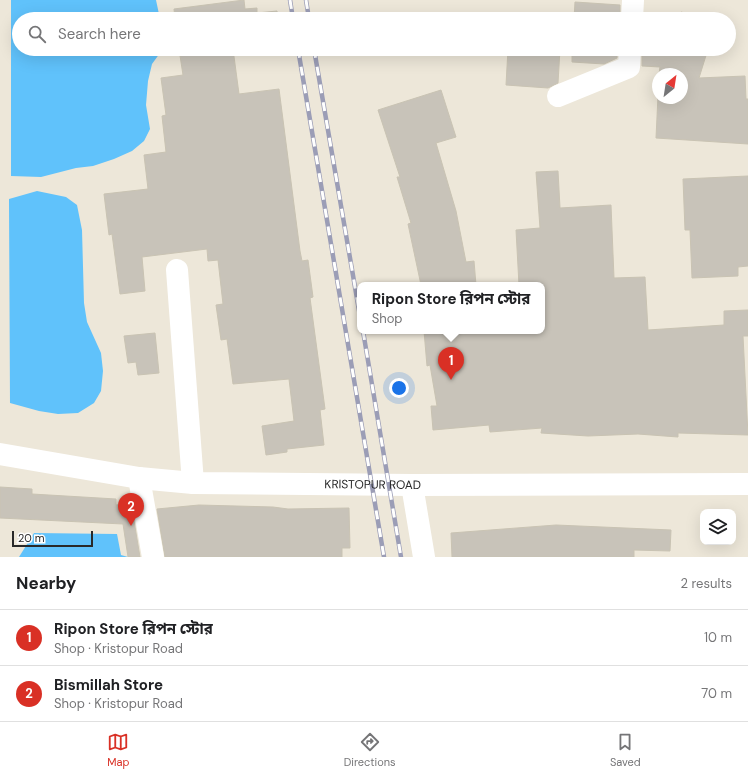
<!DOCTYPE html>
<html lang="en">
<head>
<meta charset="utf-8">
<style>
  body { margin:0; font-family:"DM Sans","Noto Sans Bengali",sans-serif; background:#f6f6f6; color:#202124 }
  .controls { position:absolute; right:12px; bottom:12px; display:grid; overflow:hidden; border-radius:8px; box-shadow:0 4px 16px #0002 }
  .controls button { width:36px; height:36px; display:grid; place-items:center; padding:0; border:0; border-bottom:1px solid #e0e0e0; background:#fff; color:#202124; font:20px sans-serif }
  .compass { position:absolute; left:652px; top:68px; width:36px; height:36px; border-radius:50%; background:#fff; box-shadow:0 4px 16px #0002; rotate:30deg }
  .scale { position:absolute; left:12px; bottom:10px; width:81px; box-sizing:border-box; padding-left:4px; border:2px solid #292929; border-top:0; font-size:11px; line-height:14px; white-space:nowrap; color:#292929; -webkit-text-stroke:3px #fff; paint-order:stroke }
  .you { position:absolute; left:399px; top:388px; width:14px; height:14px; margin:-10px; border:3px solid #fff; border-radius:50%; background:#1a73e8; box-shadow:0 0 0 6px #1a73e833 }
  .badge { display:grid; place-items:center; width:26px; height:26px; border-radius:50%; background:#d93025; color:#fff; font-size:13px; font-weight:700 }
  .pin { position:absolute; translate:-50% -33px; filter:drop-shadow(0 1px 2px #0008) }
  .pin::after { content:''; position:absolute; top:21px; width:14px; height:12px; background:inherit; clip-path:polygon(0 0,100% 0,50% 100%) }
  .popup { position:absolute; left:357px; top:282px; width:188px; height:52px; box-sizing:border-box; display:grid; place-content:center; border-radius:8px; background:#fff; filter:drop-shadow(0 1px 3px #0005); font-size:13px; white-space:nowrap; color:#757577 }
  .popup b { font-size:15px; color:#202124 }
  .popup::after { content:''; position:absolute; left:50%; top:100%; margin-left:-8px; border:8px solid transparent; border-top-color:#fff }
  .list { margin:0; padding:0; list-style:none }
  h2 { display:flex; justify-content:space-between; align-items:center; height:52px; margin:0; padding:0 16px; font-size:17px }
  h2 small { font-size:13px; font-weight:400; color:#757577 }
  .list li { display:grid; grid-template-columns:26px 1fr auto; gap:12px; align-items:center; box-sizing:border-box; height:56px; padding:0 16px; border-top:1px solid #e0e0e0 }
  .list b { display:block; font-size:15px; white-space:nowrap }
  .list p { margin:0; font-size:13px; white-space:nowrap; color:#757577 }
  .list em { font-size:13px; font-style:normal; color:#757577 }
  .icon { flex:none; width:22px; height:22px; fill:none; stroke:currentColor; stroke-width:2; stroke-linecap:round; stroke-linejoin:round }
  .map { position:relative; flex:none; width:748px; height:557px; overflow:hidden }
  .search { position:absolute; background:#fff; box-shadow:0 4px 16px #0002; left:12px; right:12px; top:12px; height:44px; display:flex; align-items:center; gap:10px; box-sizing:border-box; padding:0 14px; border-radius:22px; color:#757577; font-size:15px }
  .sheet { height:164px; background:#fff }
  nav { display:flex; justify-content:space-around; align-items:center; box-sizing:border-box; height:56px; border-top:1px solid #e0e0e0; background:#fff; font-size:11px; color:#757577 }
  nav a { display:grid; justify-items:center; gap:2px }
  nav .on { color:#d93025 }
  .map>svg:first-child { display:block }
  .water { fill:#60c2fb }
  .building { fill:#c8c3b9; stroke:#c9c3b3 }
  .lines { fill:none; stroke-linecap:round; stroke-linejoin:round }
  .minor { stroke:#fff; stroke-width:22 }
  .secondary { stroke:#fff; stroke-width:22 }
  .rail-casing { stroke:#9b9db6; stroke-width:4.5 }
  .rail { stroke:#fff; stroke-width:3; stroke-dasharray:9; stroke-linecap:butt }
  .labels { text-anchor:middle; dominant-baseline:central; stroke-width:4; stroke-linejoin:round; paint-order:stroke }
  .street-label { font-size:12px; fill:#292929; stroke:#fff }
</style>
</head>
<body>
<div class="map">
<svg width="748" height="557" viewBox="0 0 748 557">
  <rect width="100%" height="100%" fill="#ede7d9"/>
  <g class="water">
    <polygon points="11,0 156,0 160,19 19,19 19,49 160,49 160,53 152,64 148,81 146,105 150,129 144,141 132,151 114,159 93,166 76,168 41,177 11,176"/>
    <polygon points="37,191 66,197 77,205 82,230 84,303 87,322 101,353 103,371 101,391 94,403 78,413 58,414 39,411 10,403 9,199"/>
    <polygon points="34,533 117,534 121,555 128,557 19,557"/>
  </g>
  <g class="building">
    <polygon points="244,0 245,9 257,8 257,13 277,11 278,19 175,19 174,9"/>
    <polygon points="575,2 620,5 620,19 574,19"/>
    <polygon points="681,12 706,19 645,19 645,15 680,16"/>
    <polygon points="179,49 233,49 239,94 279,89 300,251 302,261 308,260 313,297 310,298 325,409 320,410 324,445 287,449 287,452 266,455 262,426 294,421 289,379 233,384 227,339 221,340 216,305 223,304 218,260 208,261 207,249 142,257 145,291 120,294 112,234 109,235 104,194 148,189 144,155 166,152 162,116 166,115 161,78 183,75"/>
    <polygon points="508,49 560,49 558,83 548,88 506,85"/>
    <polygon points="572,49 617,49 617,58 604,64 572,62"/>
    <polygon points="642,49 708,49 699,78 745,76 746,99 748,99 748,144 656,138 658,96 658,98 682,98 682,74 659,74 660,67 642,66"/>
    <polygon points="441,90 456,137 436,143 456,211 466,262 474,261 476,285 421,285 408,224 411,223 397,177 400,177 378,110"/>
    <polygon points="558,171 560,208 611,205 614,278 645,277 648,330 724,325 724,311 748,310 748,336 743,336 748,435 678,433 678,437 638,434 588,436 541,433 542,428 490,432 489,425 433,430 431,406 437,406 430,365 427,366 424,331 542,331 542,285 519,285 516,230 540,228 536,172"/>
    <polygon points="748,176 748,266 738,267 738,276 692,278 690,230 685,230 683,179"/>
    <polygon points="155,333 159,373 138,375 136,362 128,363 124,336"/>
    <polygon points="0,487 32,489 32,494 116,499 116,505 131,503 140,557 128,557 123,524 0,518"/>
    <polygon points="199,505 273,507 288,509 349,508 350,548 342,548 342,557 165,557 157,509"/>
    <polygon points="556,525 671,530 670,551 634,550 634,557 452,557 451,533"/>
  </g>
  <g class="lines">
    <g class="minor">
      <polyline points="632,19 633,0"/>
      <polyline points="558,96 629,67 630,49"/>
      <polyline points="177,270 193,483"/>
      <polyline points="139,478 153,557"/>
      <polyline points="412,485 424,557"/>
    </g>
    <path class="secondary" id="s1" d="M0,454L139,478L193,483L412,485L748,484"/>
    <defs>
      <g id="rail">
        <polyline points="290,0 293,19"/>
        <polyline points="306,0 309,19"/>
        <polyline points="298,49 384,557"/>
        <polyline points="314,49 360,316"/>
        <polyline points="363,331 401,557"/>
      </g>
    </defs>
    <use href="#rail" class="rail-casing"/>
    <use href="#rail" class="rail"/>
  </g>
  <g class="labels">
    <g class="street-label">
      <text stroke="none"><textPath href="#s1" startOffset="375">KRISTOPUR ROAD</textPath></text>
    </g>
  </g>
</svg>
<div class="controls">
<button><svg class="icon" aria-label="layers" viewBox="0 0 24 24"><path d="M12 4l9 5-9 5-9-5zM3 14l9 5 9-5"/></svg></button>
</div>
<svg class="compass" viewBox="-18 -18 36 36"><path d="M0-13l5 13h-10z" fill="#e53935"/><path d="M0 13l5-13h-10z" fill="#757577"/></svg>
<div class="scale">20 m</div>
<div class="you"></div>
<div class="pin badge" style="left:451px;top:380px">1</div>
<div class="popup"><b>Ripon Store রিপন স্টোর</b>Shop</div>
<div class="pin badge" style="left:131px;top:526px">2</div>
<div class="search"><svg class="icon" aria-label="search" viewBox="0 0 24 24"><circle cx="10" cy="10" r="6"/><path d="M15 15l6 6"/></svg>Search here</div>
</div>
<section class="sheet">
<h2>Nearby<small>2 results</small></h2>
<ul class="list">
<li><span class="badge">1</span><div><b>Ripon Store রিপন স্টোর</b><p>Shop · Kristopur Road</p></div><em>10 m</em></li>
<li><span class="badge">2</span><div><b>Bismillah Store</b><p>Shop · Kristopur Road</p></div><em>70 m</em></li>
</ul>
</section>
<nav>
<a class="on"><svg class="icon" aria-label="map" viewBox="0 0 24 24"><path d="M3 6l6-2 6 2 6-2v14l-6 2-6-2-6 2zM9 4v14M15 6v14"/></svg>Map</a>
<a><svg class="icon" aria-label="directions" viewBox="0 0 24 24"><path d="M12 3l9 9-9 9-9-9zM9 14v-3h6M13 9l2 2-2 2"/></svg>Directions</a>
<a><svg class="icon" aria-label="saved" viewBox="0 0 24 24"><path d="M7 4h10v16l-5-4-5 4z"/></svg>Saved</a>
</nav>
</body>
</html>
